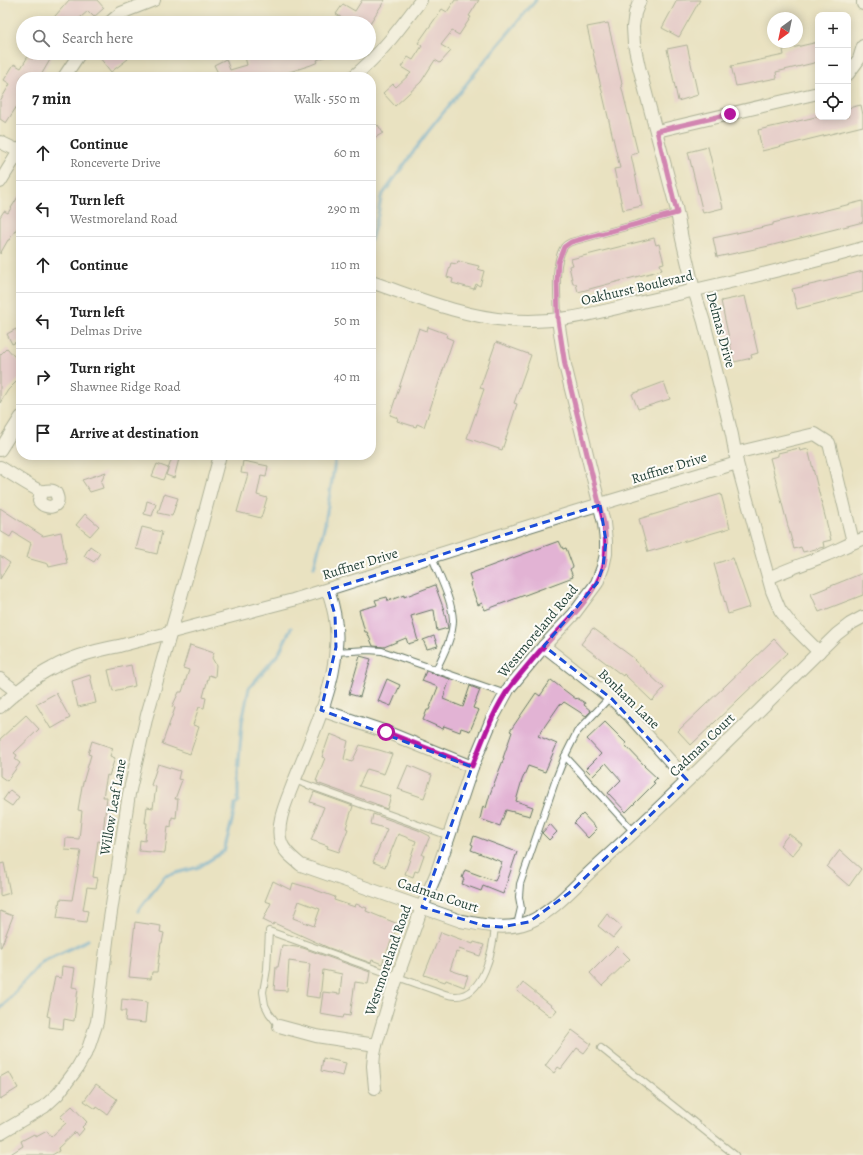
<!DOCTYPE html>
<html lang="en">
<head>
<meta charset="utf-8">
<style>
  body { margin:0; font-family:Alegreya,serif; background:#f6f6f6; color:#222 }
  .controls { position:absolute; right:12px; top:12px; display:grid; overflow:hidden; border-radius:8px; box-shadow:0 2px 10px #0003 }
  .controls button { width:36px; height:36px; display:grid; place-items:center; padding:0; border:0; border-bottom:1px solid #e0e0e0; background:#fff; color:#222; font:20px sans-serif }
  .compass { position:absolute; left:767px; top:12px; width:36px; height:36px; border-radius:50%; background:#fff; box-shadow:0 2px 10px #0003; rotate:213deg }
  .stop { position:absolute; width:12px; height:12px; margin:-9px; border:3px solid #b5179e; border-radius:50%; background:#fff }
  .stop.end { background:#b5179e; border-color:#fff; box-shadow:0 1px 4px #0008 }
  .list { margin:0; padding:0; list-style:none }
  h2 { display:flex; justify-content:space-between; align-items:center; height:52px; margin:0; padding:0 16px; font-size:17px }
  h2 small { font-size:13px; font-weight:400; color:#767676 }
  .list li { display:grid; grid-template-columns:26px 1fr auto; gap:12px; align-items:center; box-sizing:border-box; height:56px; padding:0 16px; border-top:1px solid #e0e0e0 }
  .list b { display:block; font-size:15px; white-space:nowrap }
  .list p { margin:0; font-size:13px; white-space:nowrap; color:#767676 }
  .list em { font-size:13px; font-style:normal; color:#767676 }
  .icon { flex:none; width:22px; height:22px; fill:none; stroke:currentColor; stroke-width:2; stroke-linecap:round; stroke-linejoin:round }
  .map { position:relative; flex:none; width:863px; height:1155px; overflow:hidden }
  .search { position:absolute; background:#fff; box-shadow:0 2px 10px #0003; left:16px; top:16px; width:360px; height:44px; display:flex; align-items:center; gap:10px; box-sizing:border-box; padding:0 14px; border-radius:22px; color:#767676; font-size:15px }
  .panel { position:absolute; background:#fff; box-shadow:0 2px 10px #0003; left:16px; top:72px; width:360px; height:388px; border-radius:16px }
  .map>svg:first-child { display:block }
  .lines { fill:none; stroke-linecap:round; stroke-linejoin:round }
  .stream { stroke:#5ca4d3; stroke-width:3.5 }
  .building { fill:#e2b3d4; fill-rule:evenodd }
  .service-casing { stroke:#667765; stroke-width:8 }
  .minor-casing { stroke:#667765; stroke-width:14 }
  .service { stroke:#fff; stroke-width:6 }
  .minor { stroke:#fff; stroke-width:12 }
  .route { stroke:#b5179e; stroke-width:5 }
  .marked { fill:none; stroke:#1d4ed8; stroke-width:3; stroke-dasharray:8 5; stroke-linejoin:round }
  .labels { text-anchor:middle; dominant-baseline:central; stroke-width:4; stroke-linejoin:round; paint-order:stroke }
  .street-label { font-size:14px; fill:#1f3d34; stroke:#fdfcf7 }
</style>
</head>
<body>
<div class="map">
<svg width="863" height="1155" viewBox="0 0 863 1155">
  <rect width="100%" height="100%" fill="#fdfcf7"/>
  <filter id="ink" filterUnits="userSpaceOnUse"><feTurbulence type="fractalNoise" baseFrequency=".025" numOctaves="2"/><feDisplacementMap in="SourceGraphic" scale="8" xChannelSelector="R" yChannelSelector="G"/><feConvolveMatrix kernelMatrix="1 2 1 2 8 2 1 2 1" color-interpolation-filters="sRGB"/></filter>
  <filter id="wash" filterUnits="userSpaceOnUse"><feTurbulence type="fractalNoise" baseFrequency=".012" numOctaves="4" result="noise"/><feDisplacementMap in="SourceGraphic" scale="16" xChannelSelector="R" yChannelSelector="G"/><feGaussianBlur stdDeviation="0.9" result="paint"/><feColorMatrix in="noise" values="0 0 0 0 0 0 0 0 0 0 0 0 0 0 0 0 0 1.4 0 .05"/><feComposite in="paint" operator="in"/></filter>
  <g filter="url(#wash)">
    <rect width="100%" height="100%" fill="#e9e2c1"/>
    <g class="lines">
      <g class="stream">
        <polyline points="371,240 378,215 381,197 427,133 483,63 536,0"/>
        <polyline points="314,567 325,524 336,455"/>
        <polyline points="138,911 165,876 199,867 224,851 234,813 235,804 238,802 238,774 242,722 249,688 279,653 291,628"/>
        <polyline points="0,1009 42,962 88,940"/>
      </g>
    </g>
    <g id="blocks">
      <g class="building">
        <polygon points="69,0 97,0 104,8 94,17 88,11 74,23 49,23"/>
        <polygon points="362,0 385,0 370,23 350,23 336,14 343,4 355,11"/>
        <polygon points="455,0 479,0 469,16 471,17 459,35 452,31 441,45 451,51 440,63 435,60 421,82 395,106 383,93 393,84 396,87 411,73 401,67 408,57 413,60 422,46 418,43 442,9 447,12"/>
        <polygon points="677,0 700,0 679,37 662,28"/>
        <polygon points="608,23 622,84 621,85 638,153 631,155 642,206 623,210 614,169 620,168 587,27"/>
        <polygon points="818,42 818,62 776,72 777,78 736,86 731,66 784,55 783,50"/>
        <polygon points="687,45 698,95 678,101 667,49"/>
        <polygon points="30,53 54,53 40,77 21,77 21,100 6,123 0,119 0,101 10,84 4,80 14,64 21,68"/>
        <polygon points="96,53 124,53 128,59 111,72"/>
        <polygon points="244,53 278,53 279,58 298,53 334,53 317,60 318,62 311,65 274,77 215,77 214,75 218,73 214,65 226,59 230,70 247,65"/>
        <polygon points="861,105 863,115 863,126 762,151 758,130 816,117 848,117 848,108"/>
        <polygon points="378,125 383,133 371,140 371,130"/>
        <polygon points="708,147 723,208 703,213 688,152"/>
        <polygon points="21,192 21,222 9,240 8,240 0,254 0,217 4,211 8,213"/>
        <polygon points="863,201 863,222 769,246 717,257 713,238 773,225 773,223"/>
        <polygon points="654,238 656,245 659,244 664,263 660,264 662,270 578,292 576,284 573,284 569,266 573,265 571,259"/>
        <polygon points="458,261 479,266 478,269 484,271 480,286 476,284 474,289 452,283 453,279 447,277 451,263 457,264"/>
        <polygon points="863,271 863,292 797,309 792,289 832,280 832,279"/>
        <polygon points="745,296 758,353 751,355 752,358 734,362 721,301"/>
        <polygon points="428,327 447,334 446,337 453,340 424,427 417,424 416,427 397,421 398,418 390,415 419,328 427,331"/>
        <polygon points="16,329 21,340 12,344 7,334"/>
        <polygon points="496,342 531,355 514,403 517,404 502,450 467,438 484,389 480,388"/>
        <polygon points="7,348 21,364 21,377 8,390 0,403 0,355"/>
        <polygon points="664,382 670,399 638,409 632,394"/>
        <polygon points="799,448 800,451 808,449 831,540 823,542 824,547 803,552 801,547 794,549 770,458 778,456 778,453"/>
        <polygon points="173,455 180,455 174,478 166,475"/>
        <polygon points="243,461 268,466 266,477 261,476 257,495 267,498 261,518 237,512 248,474 241,473"/>
        <polygon points="157,464 168,468 163,480 152,476"/>
        <polygon points="106,472 101,482 103,488 90,492 82,480"/>
        <polygon points="164,494 178,498 172,516 158,513"/>
        <polygon points="721,494 730,528 648,552 639,519"/>
        <polygon points="147,501 156,504 152,516 144,514"/>
        <polygon points="0,508 43,536 61,532 67,563 49,567 48,564 27,558 31,543 13,532 10,537 0,531"/>
        <polygon points="85,514 99,526 90,536 76,525"/>
        <polygon points="142,527 162,532 157,554 136,549"/>
        <polygon points="559,541 563,549 566,548 573,567 570,569 573,577 485,610 482,603 478,605 470,584 472,583 469,574"/>
        <polygon points="90,546 100,553 94,562 84,556"/>
        <polygon points="0,556 10,563 0,579"/>
        <polygon points="733,558 750,607 728,614 714,564"/>
        <polygon points="863,573 863,595 819,612 811,594"/>
        <polygon points="435,585 444,610 448,628 437,631 434,610 431,610 411,616 418,641 408,644 406,638 384,647 373,646 367,632 365,632 359,610 377,605 375,600 387,597 388,601 404,595 404,597"/>
        <polygon points="593,628 635,659 634,660 664,688 652,701 624,674 623,676 581,644"/>
        <polygon points="434,636 438,646 427,649 423,640"/>
        <polygon points="774,639 787,653 691,745 678,731"/>
        <polygon points="190,645 214,653 212,658 216,665 215,677 209,675 203,697 206,698 204,708 199,707 193,725 199,727 190,754 162,744 175,708 172,707 179,692 182,692 189,670 183,668"/>
        <polygon points="360,656 371,659 360,697 349,694"/>
        <polygon points="131,665 135,686 113,691 108,670"/>
        <polygon points="426,671 450,679 443,699 463,707 470,686 480,690 473,708 479,710 470,731 461,728 460,732 444,726 443,729 423,720 427,710 429,710 438,687 422,681"/>
        <polygon points="90,675 96,703 78,707 72,681"/>
        <polygon points="387,679 400,685 391,706 378,701"/>
        <polygon points="551,680 576,699 577,698 585,703 584,705 591,711 586,716 564,702 561,705 560,704 538,736 557,744 545,772 528,766 522,780 516,801 533,807 530,816 506,810 500,826 480,819 483,806 486,808 490,794 504,758 503,758 512,732 510,731 536,693 540,696"/>
        <polygon points="56,693 70,718 51,729 36,704"/>
        <polygon points="26,715 39,729 14,753 17,755 15,759 20,763 7,781 0,776 0,739"/>
        <polygon points="605,722 626,743 625,745 645,766 644,766 657,778 653,782 655,783 626,812 608,793 621,780 613,771 606,763 593,776 586,769 601,754 587,739"/>
        <polygon points="330,734 348,741 344,759 352,762 360,745 379,750 392,754 384,774 367,769 359,786 391,796 387,809 376,805 376,804 317,783 318,781 316,781 325,758 322,757"/>
        <polygon points="92,741 113,748 110,756 115,758 109,776 107,775 103,797 107,797 102,842 98,841 93,877 98,878 96,888 87,887 83,910 88,911 86,922 57,918 60,899 72,900 81,851 65,850 66,838 79,839 82,811 78,810 82,786 91,755 88,754"/>
        <polygon points="158,764 180,771 178,779 182,780 175,799 178,799 176,818 172,817 171,827 168,826 165,853 139,851 140,840 145,841 147,823 145,823 147,807 153,808 156,787 151,785"/>
        <polygon points="408,765 432,775 424,798 398,789"/>
        <polygon points="10,790 19,797 12,806 3,800"/>
        <polygon points="314,792 353,806 346,828 348,829 339,852 327,848 328,846 311,840 324,807 310,802"/>
        <polygon points="373,814 418,830 430,836 422,855 424,855 418,872 415,871 413,877 405,874 416,841 398,834 385,867 373,862 387,829 371,824"/>
        <polygon points="583,814 597,829 588,838 574,823"/>
        <polygon points="550,824 557,832 549,840 542,833"/>
        <polygon points="789,834 802,844 792,856 780,845"/>
        <polygon points="474,836 517,852 503,894 483,886 481,891 462,884 464,879 462,878 465,870 495,881 502,862 471,850 473,845 471,844"/>
        <polygon points="840,850 861,869 849,886 827,867"/>
        <polygon points="4,863 10,893 0,896 0,864"/>
        <path d="M273,881L291,890L293,883L310,888L335,897L334,900L355,907L356,904L367,908L366,911L398,924L382,964L372,960L371,963L329,948L274,923L273,925L263,920L271,903L265,901ZM299,901L320,909L314,926L293,918Z"/>
        <polygon points="0,911 13,916 1,947 0,947"/>
        <polygon points="607,914 622,927 613,938 598,926"/>
        <polygon points="135,922 161,926 160,932 164,933 162,943 161,943 157,972 152,972 151,979 129,977"/>
        <polygon points="441,932 473,944 474,942 484,945 480,956 459,949 458,953 456,952 450,970 468,976 464,987 446,980 445,982 424,975"/>
        <polygon points="282,945 303,948 370,972 368,984 355,982 350,1016 344,1015 343,1018 320,1014 323,992 340,994 342,974 323,970 320,998 306,996 310,964 289,961 287,991 274,990 276,967 278,967"/>
        <polygon points="617,946 630,959 602,986 590,973"/>
        <polygon points="62,966 75,968 72,987 78,988 74,1021 64,1019 63,1029 49,1027 50,1017 47,1016 55,977 61,978"/>
        <polygon points="523,983 557,1010 551,1017 517,991"/>
        <polygon points="122,999 147,1002 145,1023 125,1021 126,1011 121,1011"/>
        <polygon points="572,1030 591,1044 584,1053 577,1048 561,1069 558,1067 554,1073 545,1066"/>
        <polygon points="323,1058 346,1063 343,1076 321,1071"/>
        <polygon points="9,1072 18,1088 0,1099 0,1077"/>
        <polygon points="96,1084 117,1099 107,1114 97,1107 96,1109 84,1101"/>
        <polygon points="72,1106 87,1122 82,1127 84,1129 78,1136 75,1132 58,1148 59,1151 52,1155 9,1155 23,1146 21,1141 34,1134 36,1137 47,1131 51,1137 66,1123 60,1117"/>
      </g>
    </g>
  </g>
  <g filter="url(#ink)">
    <use href="#blocks" fill-opacity="0" stroke="#667765" stroke-width="1"/>
    <g class="lines">
      <defs>
        <g id="service">
          <path d="M558,320C558,301 553,263 564,247C565,245 569,243 571,242L677,213"/>
          <path d="M432,557C439,576 452,600 453,620C453,637 443,655 436,670"/>
          <polyline points="335,652 368,650 382,651 506,694"/>
          <polyline points="565,756 634,832"/>
          <polyline points="294,780 449,836"/>
          <polyline points="517,925 521,908 519,897 520,884 556,779 565,756 577,732 610,697"/>
          <path d="M279,1026L269,1013L265,1005L263,992L267,969L269,931L445,994C448,995 452,996 455,996C484,997 493,948 495,927"/>
          <polyline points="601,1048 735,1155"/>
        </g>
        <g id="minor">
          <polyline points="640,0 635,13 633,27 634,44 639,67 676,207 682,239 694,290 704,322 732,435 737,463 762,555 772,591 780,610 790,623 819,652"/>
          <polyline points="863,0 863,4"/>
          <polyline points="109,23 121,13 154,0"/>
          <polyline points="848,74 859,59 863,46"/>
          <polyline points="64,77 80,53"/>
          <path d="M353,77C381,54 400,28 421,0"/>
          <polyline points="657,131 818,93"/>
          <polyline points="0,142 21,152"/>
          <polyline points="0,182 21,148"/>
          <path d="M371,282C416,297 460,316 508,320C559,325 602,311 651,300C722,284 793,268 863,248"/>
          <polyline points="0,450 21,417"/>
          <polyline points="735,453 815,434 829,443 853,542"/>
          <path d="M0,467C7,471 35,490 41,491C47,492 55,487 57,496C61,507 46,511 39,501L41,491"/>
          <path d="M769,578C787,569 807,563 826,555C838,550 850,543 863,539"/>
          <path d="M328,590C334,608 338,628 336,647C333,694 310,740 293,784C287,800 275,825 281,842C284,852 293,858 301,865L461,921C483,925 507,931 529,922C555,911 578,882 599,864C681,790 758,711 837,634L850,624L863,617"/>
          <polyline points="544,646 612,699 630,716 687,780"/>
          <polyline points="0,679 17,692"/>
          <path d="M0,707C15,693 34,677 52,668C71,657 98,650 119,646L293,600L574,512L737,463"/>
          <polyline points="321,710 386,732 472,767"/>
          <polyline points="279,1026 316,1036 376,1045"/>
          <polyline points="375,1088 373,1066 374,1055 376,1045 391,995 422,907 437,872 472,767 492,719 509,688 544,646 574,614 597,583 603,567 606,554 606,541 604,523 565,365 558,320"/>
          <polyline points="0,1133 44,1107 58,1094 76,1070 88,1049 97,1022 109,925 129,794 147,715 202,523 220,455"/>
        </g>
      </defs>
      <use href="#service" class="service-casing"/>
      <use href="#minor" class="minor-casing"/>
      <use href="#service" class="service"/>
      <use href="#minor" class="minor"/>
    </g>
  </g>
  <g class="lines" filter="url(#ink)">
    <path class="route" d="M386,732L472,766C483,740 493,711 510,687C521,673 533,659 545,645C566,622 595,597 604,565C607,551 606,538 604,523L565,365L558,320L557,282L558,262L564,247L571,242L677,213L657,131L730,114"/>
  </g>
  <path d="M0 0H863V1155H0ZM600,505L606,541L603,567L597,583L544,646L612,699L687,780L569,893L529,922L501,927L485,926L422,907L472,767L321,710L336,647L335,615L328,590Z" fill="#e9e2c1" fill-opacity=".55" fill-rule="evenodd"/>
  <path class="marked" d="M600,505L606,541L603,567L597,583L544,646L612,699L687,780L569,893L529,922L501,927L485,926L422,907L472,767L321,710L336,647L335,615L328,590Z"/>
  <g class="labels">
    <g class="street-label">
      <text transform="translate(637 288) rotate(-13)">Oakhurst Boulevard</text>
      <text transform="translate(721 330) rotate(75)">Delmas Drive</text>
      <text transform="translate(669 468) rotate(-17)">Ruffner Drive</text>
      <text transform="translate(360 564) rotate(-17)">Ruffner Drive</text>
      <text transform="translate(538 631) rotate(-50)">Westmoreland Road</text>
      <text transform="translate(629 699) rotate(44)">Bonham Lane</text>
      <text transform="translate(702 745) rotate(-44)">Cadman Court</text>
      <text transform="translate(113 807) rotate(-80)">Willow Leaf Lane</text>
      <text transform="translate(438 895) rotate(18)">Cadman Court</text>
      <text transform="translate(388 960) rotate(-71)">Westmoreland Road</text>
    </g>
  </g>
</svg>
<div class="controls">
<button>+</button>
<button>−</button>
<button><svg class="icon" aria-label="locate" viewBox="0 0 24 24"><circle cx="12" cy="12" r="6"/><path d="M12 2v4M12 18v4M2 12h4M18 12h4"/></svg></button>
</div>
<svg class="compass" viewBox="-18 -18 36 36"><path d="M0-13l5 13h-10z" fill="#e53935"/><path d="M0 13l5-13h-10z" fill="#767676"/></svg>
<div class="stop" style="left:386px;top:732px"></div>
<div class="stop end" style="left:730px;top:114px"></div>
<div class="search"><svg class="icon" aria-label="search" viewBox="0 0 24 24"><circle cx="10" cy="10" r="6"/><path d="M15 15l6 6"/></svg>Search here</div>
<section class="panel">
<h2>7 min<small>Walk · 550 m</small></h2>
<ul class="list">
<li><svg class="icon" aria-label="ahead" viewBox="0 0 24 24"><path d="M12 20V5M6 11l6-6 6 6"/></svg><div><b>Continue</b><p>Ronceverte Drive</p></div><em>60 m</em></li>
<li><svg class="icon" aria-label="left" viewBox="0 0 24 24"><path d="M17 20v-9H6M10 6l-5 5 5 5"/></svg><div><b>Turn left</b><p>Westmoreland Road</p></div><em>290 m</em></li>
<li><svg class="icon" aria-label="ahead" viewBox="0 0 24 24"><path d="M12 20V5M6 11l6-6 6 6"/></svg><div><b>Continue</b></div><em>110 m</em></li>
<li><svg class="icon" aria-label="left" viewBox="0 0 24 24"><path d="M17 20v-9H6M10 6l-5 5 5 5"/></svg><div><b>Turn left</b><p>Delmas Drive</p></div><em>50 m</em></li>
<li><svg class="icon" aria-label="right" viewBox="0 0 24 24"><path d="M7 20v-9h11M14 6l5 5-5 5"/></svg><div><b>Turn right</b><p>Shawnee Ridge Road</p></div><em>40 m</em></li>
<li><svg class="icon" aria-label="arrive" viewBox="0 0 24 24"><path d="M6 21V4h12l-3 4 3 4H6"/></svg><div><b>Arrive at destination</b></div></li>
</ul>
</section>
</div>
</body>
</html>
